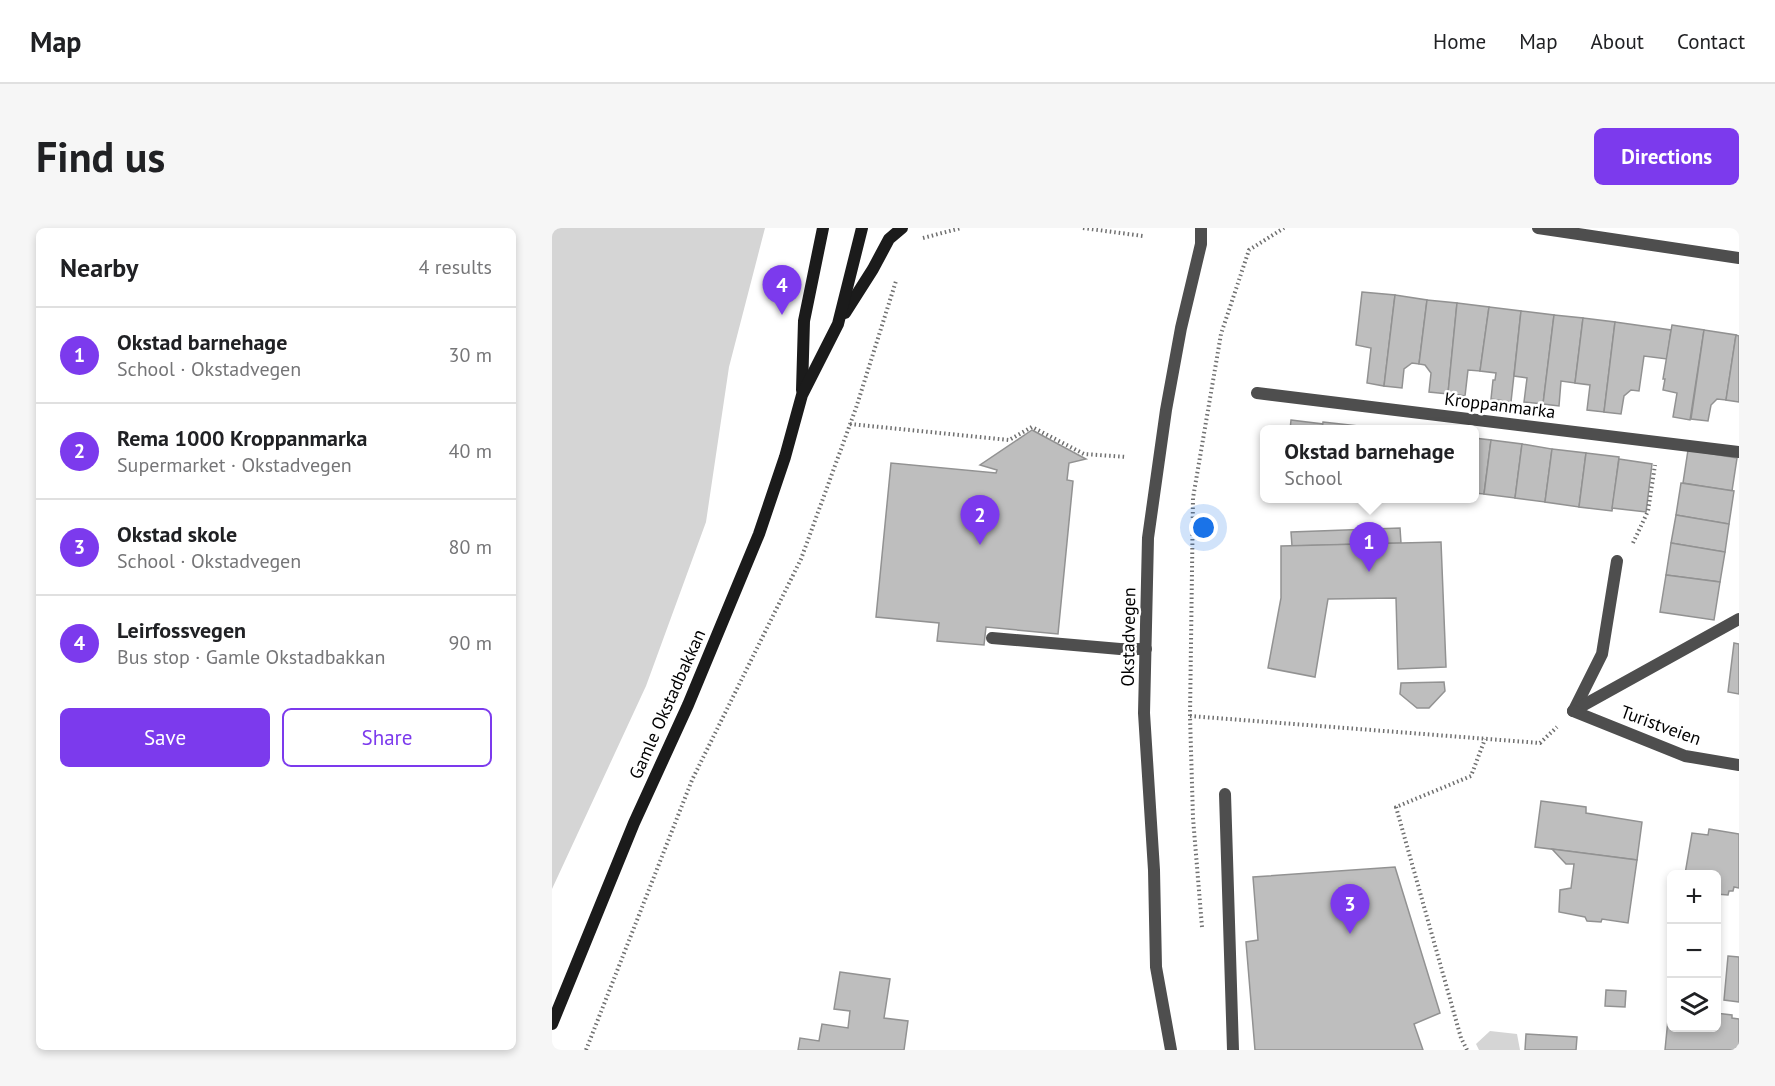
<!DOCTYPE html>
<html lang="en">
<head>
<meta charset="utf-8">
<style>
  body { margin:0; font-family:"PT Sans",sans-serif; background:#f6f6f6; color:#202124 }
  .controls { position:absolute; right:18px; bottom:18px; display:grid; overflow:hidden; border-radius:9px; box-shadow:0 3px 9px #0003 }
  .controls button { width:54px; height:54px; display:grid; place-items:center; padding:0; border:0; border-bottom:2px solid #e0e0e0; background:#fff; color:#202124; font:30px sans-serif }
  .you { position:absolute; left:652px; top:300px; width:21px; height:21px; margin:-15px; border:4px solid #fff; border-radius:50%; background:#1a73e8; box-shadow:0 0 0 9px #1a73e833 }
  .badge { display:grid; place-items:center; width:39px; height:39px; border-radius:50%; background:#7c3aed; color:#fff; font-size:20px; font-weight:700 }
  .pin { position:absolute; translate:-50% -50px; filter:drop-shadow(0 2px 3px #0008) }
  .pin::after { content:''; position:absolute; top:32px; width:21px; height:18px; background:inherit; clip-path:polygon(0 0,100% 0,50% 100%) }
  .popup { position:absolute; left:708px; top:197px; width:219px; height:78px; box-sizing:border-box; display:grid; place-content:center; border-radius:9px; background:#fff; filter:drop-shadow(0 2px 4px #0005); font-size:20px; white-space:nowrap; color:#757577 }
  .popup b { font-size:22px; color:#202124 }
  .popup::after { content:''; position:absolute; left:50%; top:100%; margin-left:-12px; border:12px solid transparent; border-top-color:#fff }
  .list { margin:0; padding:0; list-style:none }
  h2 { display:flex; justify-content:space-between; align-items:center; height:78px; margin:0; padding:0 24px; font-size:26px }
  h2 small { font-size:20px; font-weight:400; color:#757577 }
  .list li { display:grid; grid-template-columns:39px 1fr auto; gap:18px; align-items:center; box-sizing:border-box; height:96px; padding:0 24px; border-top:2px solid #e0e0e0 }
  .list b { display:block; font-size:22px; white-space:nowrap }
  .list p { margin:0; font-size:20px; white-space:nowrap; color:#757577 }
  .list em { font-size:20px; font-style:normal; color:#757577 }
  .actions { display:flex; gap:12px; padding:18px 24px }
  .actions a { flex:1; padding:14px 0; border:2px solid #7c3aed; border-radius:9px; text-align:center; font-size:21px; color:#7c3aed }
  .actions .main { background:#7c3aed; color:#fff }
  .icon { flex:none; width:33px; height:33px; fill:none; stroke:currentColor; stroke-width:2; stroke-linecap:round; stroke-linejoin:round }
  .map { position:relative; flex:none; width:1187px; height:822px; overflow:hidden; border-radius:9px }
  header { display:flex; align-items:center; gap:36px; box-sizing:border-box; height:84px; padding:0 30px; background:#fff; border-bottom:2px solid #e0e0e0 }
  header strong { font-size:28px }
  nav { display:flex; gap:33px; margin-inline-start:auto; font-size:21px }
  .intro { display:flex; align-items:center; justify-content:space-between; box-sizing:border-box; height:144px; padding:0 36px }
  h1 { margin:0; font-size:42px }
  .button { padding:15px 27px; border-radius:9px; background:#7c3aed; color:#fff; font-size:21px; font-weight:700 }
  main { display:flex; gap:36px; padding:0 36px }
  aside { flex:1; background:#fff; border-radius:9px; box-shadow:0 3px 9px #0003 }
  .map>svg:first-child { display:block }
  .green { fill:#d5d5d5 }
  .building { fill:#bebebe; stroke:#929292; stroke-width:1.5 }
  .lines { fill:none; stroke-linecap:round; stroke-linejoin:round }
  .path { stroke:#707070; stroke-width:4; stroke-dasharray:1.5 3; stroke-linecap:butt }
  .service { stroke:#4e4e4e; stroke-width:12 }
  .minor { stroke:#4e4e4e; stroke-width:12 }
  .tertiary { stroke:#4e4e4e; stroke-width:12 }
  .secondary { stroke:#1b1b1b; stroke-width:12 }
  .labels { text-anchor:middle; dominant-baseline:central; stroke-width:5; stroke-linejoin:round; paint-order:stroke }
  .street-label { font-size:18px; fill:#000; stroke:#fff }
</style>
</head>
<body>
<header>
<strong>Map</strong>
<nav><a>Home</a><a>Map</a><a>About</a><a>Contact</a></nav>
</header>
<div class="intro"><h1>Find us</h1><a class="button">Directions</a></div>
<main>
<aside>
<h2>Nearby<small>4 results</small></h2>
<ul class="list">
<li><span class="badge">1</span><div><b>Okstad barnehage</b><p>School · Okstadvegen</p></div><em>30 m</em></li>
<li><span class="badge">2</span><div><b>Rema 1000 Kroppanmarka</b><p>Supermarket · Okstadvegen</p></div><em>40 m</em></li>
<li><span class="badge">3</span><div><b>Okstad skole</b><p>School · Okstadvegen</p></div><em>80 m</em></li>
<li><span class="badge">4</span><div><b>Leirfossvegen</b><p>Bus stop · Gamle Okstadbakkan</p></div><em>90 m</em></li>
</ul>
<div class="actions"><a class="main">Save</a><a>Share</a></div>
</aside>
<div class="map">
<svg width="1187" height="822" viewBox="0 0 1187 822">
  <rect width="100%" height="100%" fill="#fff"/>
  <g class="green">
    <polygon points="0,0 213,0 177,139 154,294 94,458 0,661"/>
    <polygon points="938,803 965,806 968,822 927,822 924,816"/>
  </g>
  <g class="building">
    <polygon points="810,64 843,67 832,158 815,155 819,120 804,117"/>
    <polygon points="843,67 875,72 867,136 860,135 852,141 850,160 832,158"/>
    <polygon points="875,72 905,75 896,166 877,164 879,145 873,137 867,136"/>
    <polygon points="905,75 937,79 928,143 916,142 913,168 896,165"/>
    <polygon points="937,79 969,83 959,174 939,171 941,152 943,152 944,145 928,143"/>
    <polygon points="969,83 1002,87 991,176 972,174 975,150 962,148"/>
    <polygon points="1002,87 1031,90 1023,155 1009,153 1007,178 991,176"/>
    <polygon points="1031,90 1063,94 1052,184 1035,182 1038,157 1023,155"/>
    <polygon points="1063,94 1119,102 1115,131 1092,128 1087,163 1079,162 1072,168 1069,186 1052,184"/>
    <polygon points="1120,97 1152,102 1138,192 1121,189 1125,165 1111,162 1113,151 1111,151"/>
    <polygon points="1152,102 1184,107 1174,172 1165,171 1159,177 1156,193 1139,191"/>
    <polygon points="1184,107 1187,108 1187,174 1174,172"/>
    <polygon points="739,192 771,196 770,202 738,202"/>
    <polygon points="771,194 806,198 806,202 770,202"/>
    <polygon points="480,202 534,231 517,235 515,252 521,253 506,406 434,399 432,417 385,413 387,395 324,389 339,235 444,245 445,242 428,237"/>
    <polygon points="922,210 939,212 932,266 922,265"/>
    <polygon points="939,212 970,216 963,270 932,266"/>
    <polygon points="970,216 1000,221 993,274 963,270"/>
    <polygon points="1000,221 1034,225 1027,279 993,274"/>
    <polygon points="1136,222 1185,230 1180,263 1131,255"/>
    <polygon points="1034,225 1067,229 1060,283 1027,279"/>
    <polygon points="1067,231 1100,236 1094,284 1060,280"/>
    <polygon points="1129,255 1182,263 1177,296 1124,287"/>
    <polygon points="1124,287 1177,296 1173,324 1119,315"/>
    <polygon points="848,300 849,315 740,318 739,304"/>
    <polygon points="889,314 894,439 846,441 844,370 776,371 763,449 716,440 729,370 729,318"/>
    <polygon points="1119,315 1173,324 1168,354 1114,347"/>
    <polygon points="1114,347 1168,354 1162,392 1108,384"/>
    <polygon points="1182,415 1187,416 1187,466 1176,464"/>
    <polygon points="892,454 893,463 877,480 865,480 848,466 849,455"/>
    <polygon points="989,573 1034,579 1034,585 1090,594 1085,632 983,619"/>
    <polygon points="1157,601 1187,606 1187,660 1182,659 1181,663 1177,663 1176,667 1164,666 1164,646 1133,646 1140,605 1156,607"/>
    <polygon points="1000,621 1085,632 1076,695 1050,691 1049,694 1035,693 1033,689 1007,684 1008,662 1019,660 1022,636 1014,636"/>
    <polygon points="843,639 888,785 862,796 871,822 703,822 694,714 706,712 701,649"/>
    <polygon points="1176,728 1187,729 1187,774 1172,772"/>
    <polygon points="288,744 338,751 332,790 356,793 352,822 246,822 248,810 267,813 270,796 296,800 298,783 282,781"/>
    <polygon points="1054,762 1074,763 1073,779 1053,778"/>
    <polygon points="1117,781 1120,781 1120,800 1164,800 1164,785 1180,787 1180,790 1187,791 1187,822 1113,822"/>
    <polygon points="974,806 1025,809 1024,822 973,822"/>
  </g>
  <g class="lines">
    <g class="path">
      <polyline points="531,0 591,8"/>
      <polyline points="371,10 409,0"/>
      <polyline points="298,196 457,212 480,199 532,226 575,229"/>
      <polyline points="1081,315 1096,283 1103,237"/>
      <polyline points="638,488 988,515 1005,499"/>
      <polyline points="650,699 641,590 638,488 641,270 669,106 697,22 732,0"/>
      <polyline points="34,822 140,552 249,331 304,180 344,53"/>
      <polyline points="915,822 909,810 844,579 919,548 933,511"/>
    </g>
    <g class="service">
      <polyline points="705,165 1187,224"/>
      <polyline points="440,410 568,421 594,421"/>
      <polyline points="1022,482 1050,426 1065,333"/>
      <polyline points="1021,483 1187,391"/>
      <polyline points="673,566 681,822"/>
    </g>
    <polyline class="minor" points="1021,483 1133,528 1187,537"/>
    <g class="tertiary">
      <polyline points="986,0 1187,30"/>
      <polyline points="619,822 604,739 602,642 592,485 596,310 614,182 629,100 649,16 649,0"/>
    </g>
    <g class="secondary">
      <polyline points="293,85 321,41 337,11 350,0"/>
      <polyline points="250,162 252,93 271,0"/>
      <polyline points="0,796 82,595 136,477 207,306 233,229 250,167 286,96 310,0"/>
    </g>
  </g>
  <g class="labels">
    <g class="street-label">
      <text transform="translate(948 177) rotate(7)">Kroppanmarka</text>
      <text transform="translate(576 409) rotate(-89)">Okstadvegen</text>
      <text transform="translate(115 476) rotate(-66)">Gamle Okstadbakkan</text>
      <text transform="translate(1109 497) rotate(20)">Turistveien</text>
    </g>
  </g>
</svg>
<div class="controls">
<button>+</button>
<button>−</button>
<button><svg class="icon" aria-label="layers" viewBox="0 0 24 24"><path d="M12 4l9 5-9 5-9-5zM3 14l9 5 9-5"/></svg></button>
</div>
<div class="you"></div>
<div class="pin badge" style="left:817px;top:344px">1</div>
<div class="popup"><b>Okstad barnehage</b>School</div>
<div class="pin badge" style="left:428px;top:317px">2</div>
<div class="pin badge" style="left:798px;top:706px">3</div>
<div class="pin badge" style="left:230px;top:87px">4</div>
</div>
</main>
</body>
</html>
